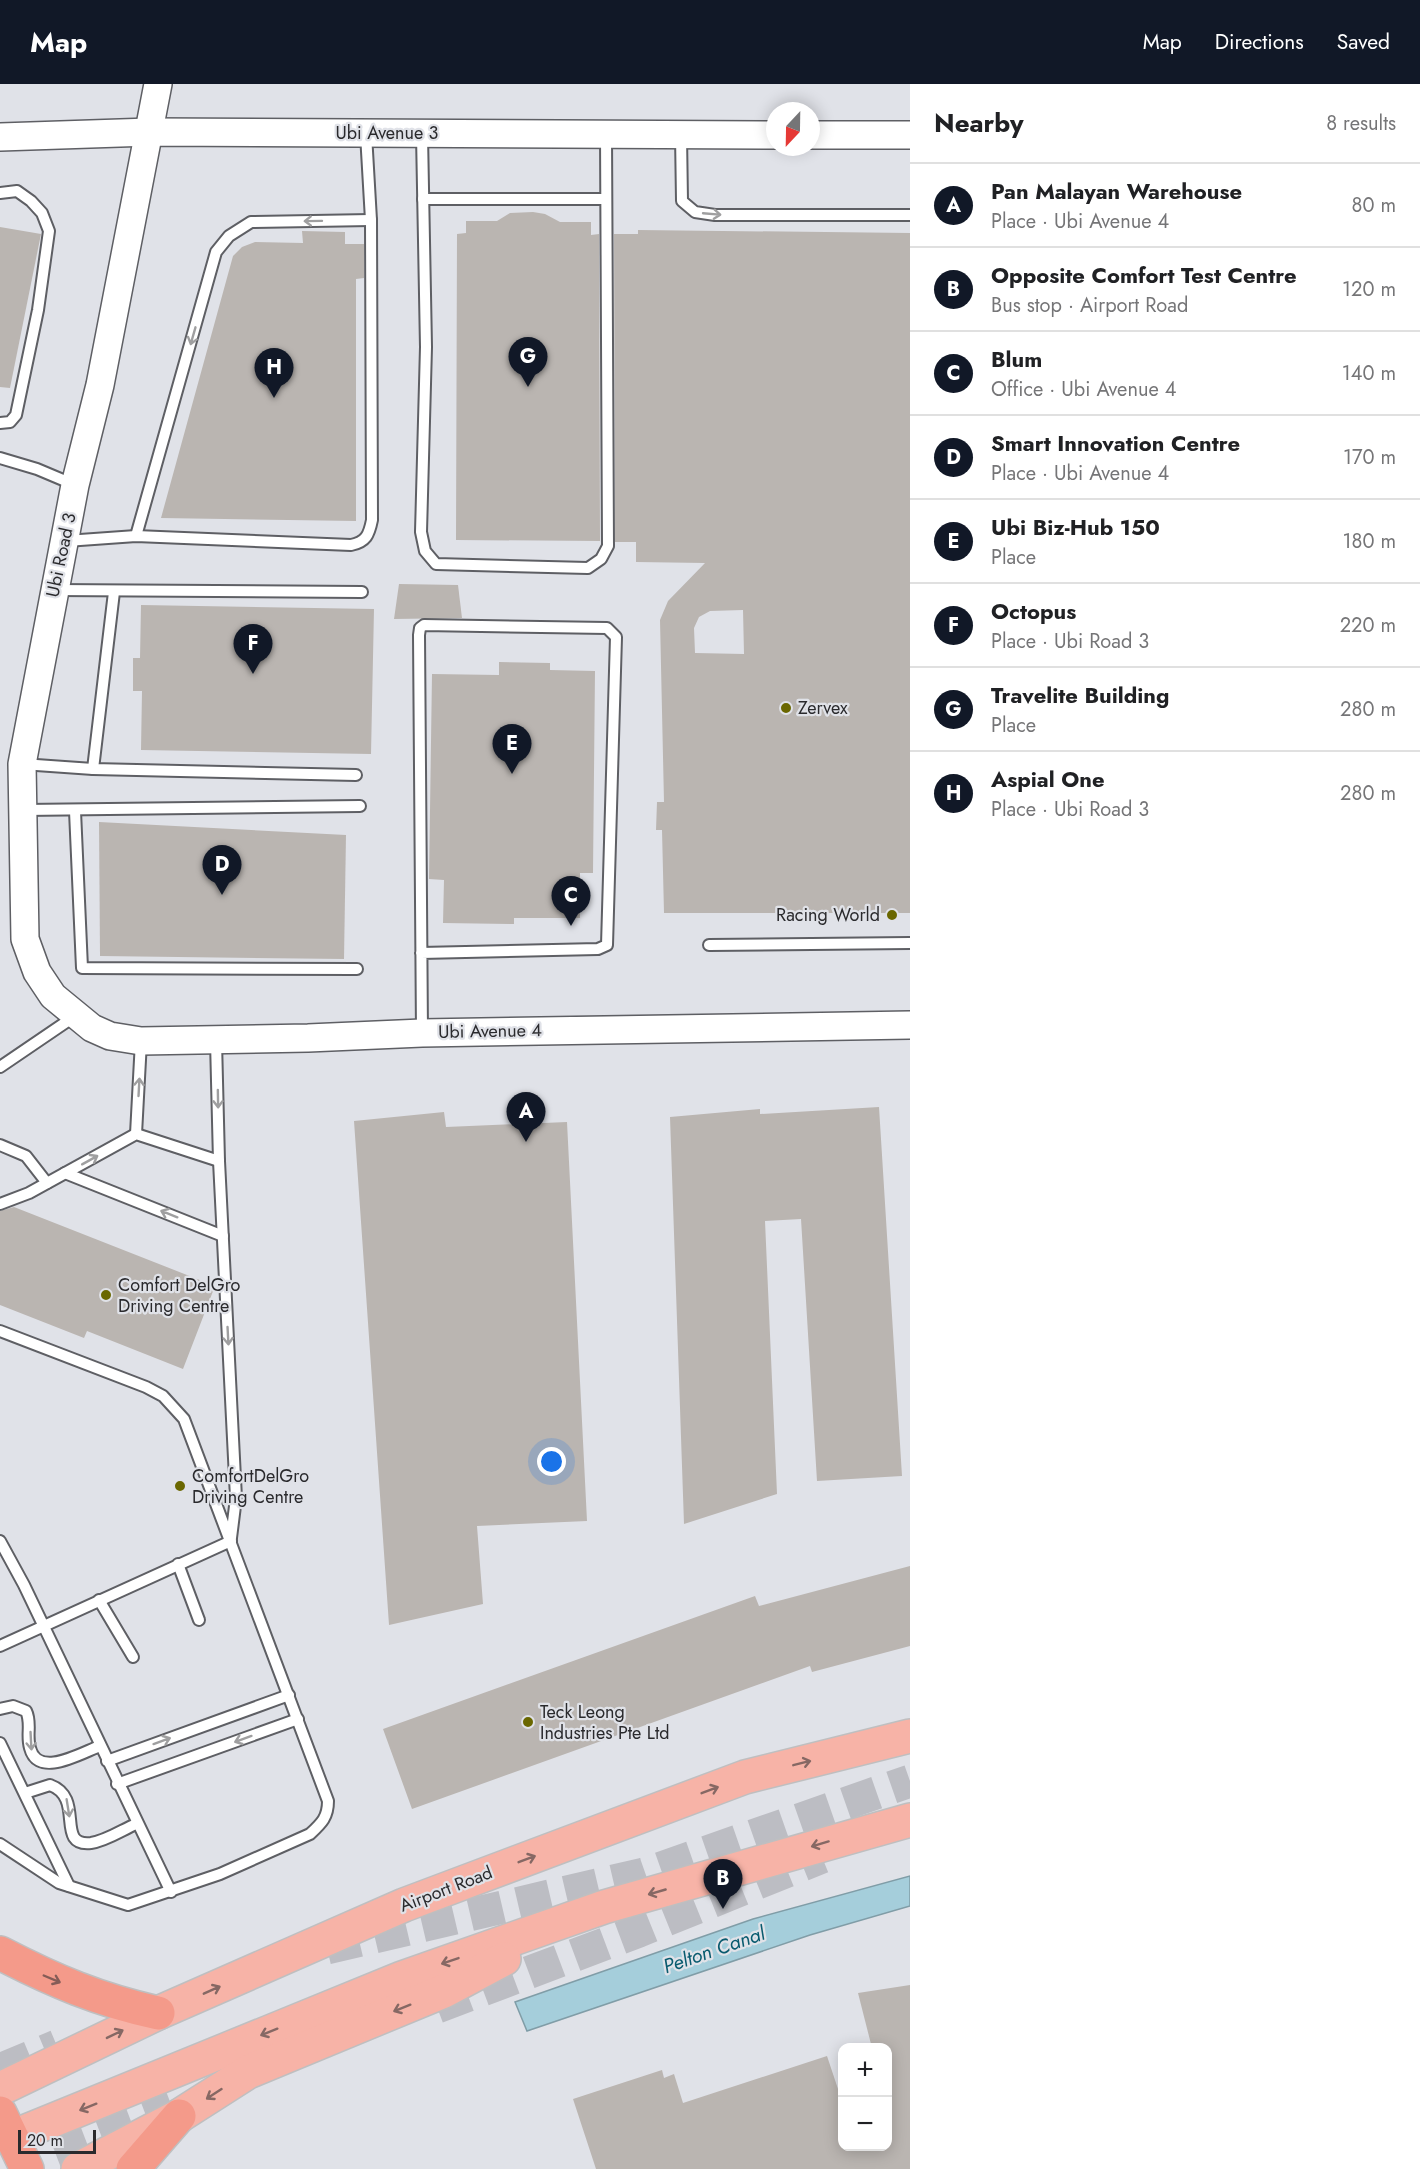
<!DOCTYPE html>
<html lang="en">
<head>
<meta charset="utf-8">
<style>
  body { margin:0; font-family:Jost,sans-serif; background:#f2f2f2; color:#202124 }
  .controls { position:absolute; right:18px; bottom:18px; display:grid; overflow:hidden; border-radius:12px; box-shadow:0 3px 15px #0003 }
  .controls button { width:54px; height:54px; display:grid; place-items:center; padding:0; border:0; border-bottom:2px solid #e0e0e0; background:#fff; color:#202124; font:30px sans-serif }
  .compass { position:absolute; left:766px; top:18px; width:54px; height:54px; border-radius:50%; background:#fff; box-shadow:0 3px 15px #0003; rotate:202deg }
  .scale { position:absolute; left:18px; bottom:15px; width:78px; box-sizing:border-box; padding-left:6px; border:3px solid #2a2a2d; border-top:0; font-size:16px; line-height:21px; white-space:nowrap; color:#2a2a2d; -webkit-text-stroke:4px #e0e2e8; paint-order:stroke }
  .you { position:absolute; left:552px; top:1378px; width:21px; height:21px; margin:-15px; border:4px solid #fff; border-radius:50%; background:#1a73e8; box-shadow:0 0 0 9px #1a73e833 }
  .badge { display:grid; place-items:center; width:39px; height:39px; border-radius:50%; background:#111827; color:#fff; font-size:20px; font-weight:700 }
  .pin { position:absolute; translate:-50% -50px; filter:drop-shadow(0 2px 3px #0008) }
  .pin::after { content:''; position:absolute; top:32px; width:21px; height:18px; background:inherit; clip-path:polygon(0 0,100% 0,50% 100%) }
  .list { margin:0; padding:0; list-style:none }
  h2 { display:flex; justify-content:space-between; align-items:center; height:78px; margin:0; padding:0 24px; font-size:26px }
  h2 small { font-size:20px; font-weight:400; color:#757577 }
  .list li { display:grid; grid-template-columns:39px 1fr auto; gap:18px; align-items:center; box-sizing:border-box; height:84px; padding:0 24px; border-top:2px solid #e0e0e0 }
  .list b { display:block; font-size:22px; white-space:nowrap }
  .list p { margin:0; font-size:20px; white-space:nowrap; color:#757577 }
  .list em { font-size:20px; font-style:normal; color:#757577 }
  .map { position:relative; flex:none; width:910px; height:2085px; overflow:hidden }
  header { display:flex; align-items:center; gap:36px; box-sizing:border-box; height:84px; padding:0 30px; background:#111827; color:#fff }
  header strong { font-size:28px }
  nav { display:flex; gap:33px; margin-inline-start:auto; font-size:21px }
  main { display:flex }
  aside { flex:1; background:#fff }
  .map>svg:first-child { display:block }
  .water { fill:#a5cedb; stroke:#809da7; stroke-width:1.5 }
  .building { fill:#bab5b1; fill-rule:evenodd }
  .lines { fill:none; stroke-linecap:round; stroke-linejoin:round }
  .motorway-tunnel { stroke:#bcbdc3; stroke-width:33; stroke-dasharray:33 16; stroke-linecap:butt }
  .service-casing { stroke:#5e5f64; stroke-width:14 }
  .tertiary-casing { stroke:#5e5f64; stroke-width:30 }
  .primary-casing { stroke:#bfbfc0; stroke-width:36 }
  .trunk-casing { stroke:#bfbfc0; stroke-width:36 }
  .service { stroke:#fff; stroke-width:10 }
  .tertiary { stroke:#fff; stroke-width:27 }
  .primary { stroke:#f7b3a7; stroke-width:33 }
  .trunk { stroke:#f49a8a; stroke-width:33 }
  .oneway { stroke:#9f9fa0 }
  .oneway2 { stroke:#866864 }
  .oneway3 { stroke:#855c57 }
  .poi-dot { fill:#6a6700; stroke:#e0e2e8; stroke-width:2 }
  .labels { text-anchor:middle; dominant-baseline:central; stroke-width:4.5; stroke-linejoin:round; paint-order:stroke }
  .street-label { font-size:18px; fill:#2a2a2d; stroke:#e0e2e8 }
  .poi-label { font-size:18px; fill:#2a2a2d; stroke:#e0e2e8; text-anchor:start }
  .water-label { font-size:20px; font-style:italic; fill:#095b6f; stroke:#e0e2e8 }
</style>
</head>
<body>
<header>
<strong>Map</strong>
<nav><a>Map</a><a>Directions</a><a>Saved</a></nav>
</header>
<main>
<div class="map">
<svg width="910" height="2085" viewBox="0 0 910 2085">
  <rect width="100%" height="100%" fill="#e0e2e8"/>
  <polygon class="water" points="910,1792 910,1822 810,1851 527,1947 515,1918 753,1835"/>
  <g class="building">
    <polygon points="533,128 545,130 560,138 591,138 591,151 599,150 600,457 456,456 457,150 466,149 466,137 497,137 510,129"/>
    <polygon points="0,143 41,150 10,304 0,303"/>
    <path d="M638,146L910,149V829H664L662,746H656L657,718H664L660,536L668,517L705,479L636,478V458H615L614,150H638ZM743,526L744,570L695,569L694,544L699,533L710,527Z"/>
    <polygon points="302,147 345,148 345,160 364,160 364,194 356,195 356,437 161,434 233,172 242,163 255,158 303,159"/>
    <polygon points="399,500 458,501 462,534 394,535"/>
    <polygon points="141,521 374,525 371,670 141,666 142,607 133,607 133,574 140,574"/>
    <polygon points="499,578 550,579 550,586 595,587 593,789 580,789 580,834 514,834 514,840 443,839 444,796 429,795 432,590 499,591"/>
    <polygon points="99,738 346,751 344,875 100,872"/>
    <polygon points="879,1023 902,1392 817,1397 801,1135 765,1137 777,1410 684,1440 670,1033 760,1025 760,1030"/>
    <polygon points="444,1028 446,1043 567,1038 587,1437 477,1442 483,1520 389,1541 354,1037"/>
    <polygon points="14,1123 215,1202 183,1285 87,1247 84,1254 0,1221 0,1127"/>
    <polygon points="910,1482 910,1562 812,1588 810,1582 412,1725 383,1645 755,1512 759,1522"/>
    <polygon points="910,1901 910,2085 596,2085 573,2015 662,1986 664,1994 674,1990 683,2019 827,1972 843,2020 843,2062 888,2062 888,1964 872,1964 858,1909"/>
  </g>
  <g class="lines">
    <g class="motorway-tunnel">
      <polyline points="327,1864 644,1790 910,1697"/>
      <polyline points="437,1923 639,1847 822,1773"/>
      <polyline points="0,1986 57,1962"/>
      <polyline points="9,2085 172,2023"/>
    </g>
    <defs>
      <g id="service">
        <polyline points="422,51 426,263 421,448 425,467 436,480 588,484 601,475 608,462 606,50"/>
        <polyline points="681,51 682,117 695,128 715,131 910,131"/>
        <polyline points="0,109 17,107 31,117 42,129 49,147 38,226 16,331 10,338 0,339"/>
        <polyline points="423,115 606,115"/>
        <polyline points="0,374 37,385 75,401"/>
        <polyline points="136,452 216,168 229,152 251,138 371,136"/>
        <path d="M66,457L136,452L351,461C366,458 369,451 372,436L371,136L366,50"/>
        <polyline points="54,506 362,508"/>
        <polyline points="22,680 93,685 356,691"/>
        <polyline points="93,685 114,508"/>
        <polyline points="24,726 360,722"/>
        <polyline points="75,727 82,884 357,885"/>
        <polyline points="709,861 910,859"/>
        <polyline points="421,869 598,865 607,861 616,553 607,544 424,541 420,544 419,551 422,948"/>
        <polyline points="216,957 219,1077 236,1414 231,1454"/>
        <polyline points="0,983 75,932"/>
        <polyline points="136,1050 141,957"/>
        <polyline points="0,1061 26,1072 47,1099"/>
        <polyline points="65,1089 223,1152"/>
        <polyline points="0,1120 29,1109 136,1050 219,1077"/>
        <path d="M0,1247L146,1303L163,1312L184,1335L328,1717C328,1733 322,1739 310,1750L220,1790L128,1821L59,1799L0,1760"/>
        <polyline points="0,1457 24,1501 171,1808"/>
        <polyline points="178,1480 199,1536"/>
        <polyline points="99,1516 133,1573"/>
        <polyline points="0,1562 231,1457"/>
        <path d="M0,1625L13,1622L26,1627C32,1639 26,1651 30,1664C38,1695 81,1669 100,1662"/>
        <polyline points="0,1659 69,1802"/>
        <polyline points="107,1677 289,1611"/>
        <polyline points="117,1700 298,1635"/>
        <path d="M25,1709L50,1701C86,1714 54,1763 91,1759C106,1757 122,1746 136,1740"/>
      </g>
      <g id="tertiary">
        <polyline points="158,0 100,301 75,401 22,680 25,855 37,888 53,912 92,944 110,952 141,957 308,954 422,949 910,941"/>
        <polyline points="811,51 910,51"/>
        <polyline points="0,53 150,48 775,51"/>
      </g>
      <g id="primary">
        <polyline points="0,2005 158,1929 404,1821 745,1693 910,1652"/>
        <polyline points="0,2051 12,2053 402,1894 604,1823 910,1736"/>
        <polyline points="78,2085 179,2032 248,1988 444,1907 504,1875"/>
      </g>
      <g id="trunk">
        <path d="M0,1869C54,1897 99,1916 158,1929"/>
        <polyline points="0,2029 27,2085"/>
        <polyline points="133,2085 179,2032"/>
      </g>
    </defs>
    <use href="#service" class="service-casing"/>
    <use href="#tertiary" class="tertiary-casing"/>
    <use href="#primary" class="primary-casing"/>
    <use href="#trunk" class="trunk-casing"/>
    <use href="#service" class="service"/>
    <use href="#tertiary" class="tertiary"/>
    <use href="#primary" class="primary"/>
    <use href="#trunk" class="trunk"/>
  </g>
  <defs><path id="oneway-shaft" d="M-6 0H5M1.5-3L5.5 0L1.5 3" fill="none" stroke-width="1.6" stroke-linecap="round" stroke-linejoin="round" transform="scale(1.5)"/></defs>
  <g class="oneway">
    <use href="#oneway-shaft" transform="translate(712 130) rotate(5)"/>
    <use href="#oneway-shaft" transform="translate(313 137) rotate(179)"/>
    <use href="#oneway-shaft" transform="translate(193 252) rotate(106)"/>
    <use href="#oneway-shaft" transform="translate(139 1003) rotate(-87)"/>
    <use href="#oneway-shaft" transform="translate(218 1015) rotate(89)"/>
    <use href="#oneway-shaft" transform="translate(90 1076) rotate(-29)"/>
    <use href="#oneway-shaft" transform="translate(169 1130) rotate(-158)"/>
    <use href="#oneway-shaft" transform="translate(228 1252) rotate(87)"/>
    <use href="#oneway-shaft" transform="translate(243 1655) rotate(160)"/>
    <use href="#oneway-shaft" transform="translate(31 1657) rotate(87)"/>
    <use href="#oneway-shaft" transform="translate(162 1657) rotate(-20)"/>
    <use href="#oneway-shaft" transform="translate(68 1724) rotate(81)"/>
  </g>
  <g class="oneway2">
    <use href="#oneway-shaft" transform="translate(802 1679) rotate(-14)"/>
    <use href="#oneway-shaft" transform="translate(710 1706) rotate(-21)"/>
    <use href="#oneway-shaft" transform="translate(820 1760) rotate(163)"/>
    <use href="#oneway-shaft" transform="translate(527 1775) rotate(-21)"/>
    <use href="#oneway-shaft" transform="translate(657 1808) rotate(164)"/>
    <use href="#oneway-shaft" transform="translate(450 1877) rotate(161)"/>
    <use href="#oneway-shaft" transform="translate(212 1906) rotate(-24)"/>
    <use href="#oneway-shaft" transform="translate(402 1924) rotate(158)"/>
    <use href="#oneway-shaft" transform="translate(269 1948) rotate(158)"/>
    <use href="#oneway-shaft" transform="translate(115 1950) rotate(-26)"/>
    <use href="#oneway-shaft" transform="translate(214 2010) rotate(147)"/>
    <use href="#oneway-shaft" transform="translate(88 2023) rotate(158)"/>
  </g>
  <use class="oneway3" href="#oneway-shaft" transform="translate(52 1895) rotate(23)"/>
  <g class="poi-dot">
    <circle cx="786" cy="624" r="6"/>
    <circle cx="892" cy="831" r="6"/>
    <circle cx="106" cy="1211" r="6"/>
    <circle cx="180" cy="1402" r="6"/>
    <circle cx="528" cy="1638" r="6"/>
  </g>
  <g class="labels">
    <g class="street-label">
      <text x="387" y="49">Ubi Avenue 3</text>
      <text transform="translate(61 471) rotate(-78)">Ubi Road 3</text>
      <text transform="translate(490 947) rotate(-1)">Ubi Avenue 4</text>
      <text transform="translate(446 1805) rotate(-21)">Airport Road</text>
    </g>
    <g class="poi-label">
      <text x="798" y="624">Zervex</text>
      <text x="880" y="831" text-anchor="end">Racing World</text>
      <text x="118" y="1201">Comfort DelGro<tspan x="118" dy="21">Driving Centre</tspan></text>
      <text x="192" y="1392">ComfortDelGro<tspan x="192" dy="21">Driving Centre</tspan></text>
      <text x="540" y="1628">Teck Leong<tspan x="540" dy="21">Industries Pte Ltd</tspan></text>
    </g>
    <g class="water-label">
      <text transform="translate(714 1866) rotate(-19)">Pelton Canal</text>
    </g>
  </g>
</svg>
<div class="controls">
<button>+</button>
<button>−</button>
</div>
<svg class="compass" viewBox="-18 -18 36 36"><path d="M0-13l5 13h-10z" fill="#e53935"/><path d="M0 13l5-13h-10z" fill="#757577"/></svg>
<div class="scale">20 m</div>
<div class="you"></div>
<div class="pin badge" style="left:526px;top:1058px">A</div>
<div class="pin badge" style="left:723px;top:1825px">B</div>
<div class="pin badge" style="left:571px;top:842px">C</div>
<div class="pin badge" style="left:222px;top:811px">D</div>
<div class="pin badge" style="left:512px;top:690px">E</div>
<div class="pin badge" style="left:253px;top:590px">F</div>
<div class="pin badge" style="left:528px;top:303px">G</div>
<div class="pin badge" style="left:274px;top:314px">H</div>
</div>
<aside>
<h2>Nearby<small>8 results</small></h2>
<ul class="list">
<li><span class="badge">A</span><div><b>Pan Malayan Warehouse</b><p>Place · Ubi Avenue 4</p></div><em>80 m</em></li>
<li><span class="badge">B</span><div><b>Opposite Comfort Test Centre</b><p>Bus stop · Airport Road</p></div><em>120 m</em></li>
<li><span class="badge">C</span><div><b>Blum</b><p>Office · Ubi Avenue 4</p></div><em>140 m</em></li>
<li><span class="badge">D</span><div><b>Smart Innovation Centre</b><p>Place · Ubi Avenue 4</p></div><em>170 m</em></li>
<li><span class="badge">E</span><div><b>Ubi Biz-Hub 150</b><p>Place</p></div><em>180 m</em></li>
<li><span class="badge">F</span><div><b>Octopus</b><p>Place · Ubi Road 3</p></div><em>220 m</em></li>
<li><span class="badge">G</span><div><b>Travelite Building</b><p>Place</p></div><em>280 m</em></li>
<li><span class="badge">H</span><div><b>Aspial One</b><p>Place · Ubi Road 3</p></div><em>280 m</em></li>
</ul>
</aside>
</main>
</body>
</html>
